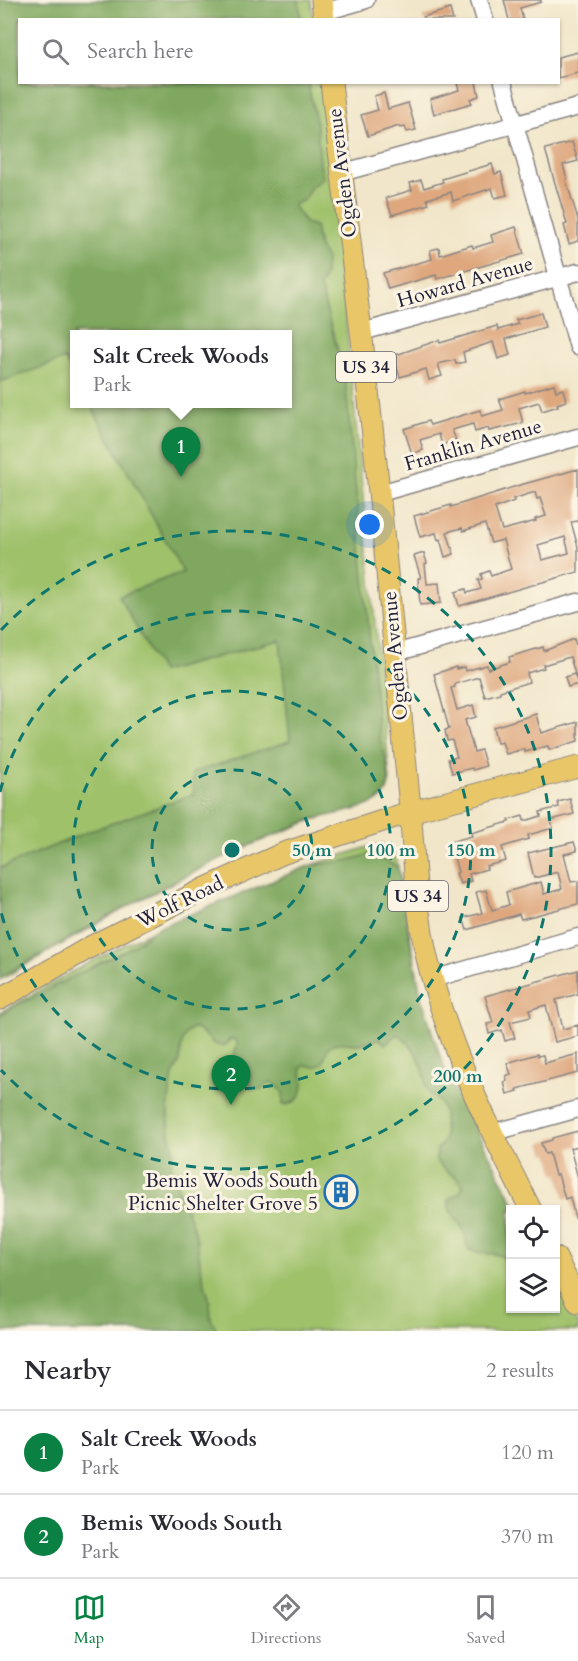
<!DOCTYPE html>
<html lang="en">
<head>
<meta charset="utf-8">
<style>
  body { margin:0; font-family:Cardo,serif; background:#f7f7f7; color:#2b2b33 }
  .controls { position:absolute; right:18px; bottom:18px; display:grid; overflow:hidden; border-radius:0px; box-shadow:0 2px 4px #0004 }
  .controls button { width:54px; height:54px; display:grid; place-items:center; padding:0; border:0; border-bottom:2px solid #e1e1e2; background:#fff; color:#2b2b33; font:30px sans-serif }
  .you { position:absolute; left:370px; top:525px; width:21px; height:21px; margin:-15px; border:4px solid #fff; border-radius:50%; background:#1a73e8; box-shadow:0 0 0 9px #1a73e833 }
  .badge { display:grid; place-items:center; width:39px; height:39px; border-radius:50%; background:#0b8043; color:#fff; font-size:20px; font-weight:700 }
  .pin { position:absolute; translate:-50% -50px; filter:drop-shadow(0 2px 3px #0008) }
  .pin::after { content:''; position:absolute; top:32px; width:21px; height:18px; background:inherit; clip-path:polygon(0 0,100% 0,50% 100%) }
  .popup { position:absolute; left:70px; top:330px; width:222px; height:78px; box-sizing:border-box; display:grid; place-content:center; border-radius:0px; background:#fff; filter:drop-shadow(0 2px 4px #0005); font-size:20px; white-space:nowrap; color:#7c7c81 }
  .popup b { font-size:22px; color:#2b2b33 }
  .popup::after { content:''; position:absolute; left:50%; top:100%; margin-left:-12px; border:12px solid transparent; border-top-color:#fff }
  .list { margin:0; padding:0; list-style:none }
  h2 { display:flex; justify-content:space-between; align-items:center; height:78px; margin:0; padding:0 24px; font-size:26px }
  h2 small { font-size:20px; font-weight:400; color:#7c7c81 }
  .list li { display:grid; grid-template-columns:39px 1fr auto; gap:18px; align-items:center; box-sizing:border-box; height:84px; padding:0 24px; border-top:2px solid #e1e1e2 }
  .list b { display:block; font-size:22px; white-space:nowrap }
  .list p { margin:0; font-size:20px; white-space:nowrap; color:#7c7c81 }
  .list em { font-size:20px; font-style:normal; color:#7c7c81 }
  .icon { flex:none; width:33px; height:33px; fill:none; stroke:currentColor; stroke-width:2; stroke-linecap:round; stroke-linejoin:round }
  .map { position:relative; flex:none; width:578px; height:1331px; overflow:hidden }
  .search { position:absolute; background:#fff; box-shadow:0 2px 4px #0004; left:18px; right:18px; top:18px; height:66px; display:flex; align-items:center; gap:15px; box-sizing:border-box; padding:0 21px; border-radius:0px; color:#7c7c81; font-size:22px }
  .sheet { height:246px; background:#fff }
  nav { display:flex; justify-content:space-around; align-items:center; box-sizing:border-box; height:84px; border-top:2px solid #e1e1e2; background:#fff; font-size:16px; color:#7c7c81 }
  nav a { display:grid; justify-items:center; gap:3px }
  nav .on { color:#0b8043 }
  .map>svg:first-child { display:block }
  .green { fill:#9fc16a; stroke:#607252; stroke-width:1.5; fill-rule:evenodd }
  .forest { fill:#7fa75e; stroke:#50644c; stroke-width:1.5 }
  .building { fill:#dea77e; fill-rule:evenodd }
  .lines { fill:none; stroke-linecap:round; stroke-linejoin:round }
  .minor-casing { stroke:#8a8482; stroke-width:19 }
  .major-casing { stroke:#8a8482; stroke-width:23 }
  .minor { stroke:#fff; stroke-width:16 }
  .major { stroke:#e9c769; stroke-width:21 }
  .ring { fill:none; stroke:#0f766e; stroke-width:3; stroke-dasharray:10 8 }
  .labels { text-anchor:middle; dominant-baseline:central; stroke-width:6; stroke-linejoin:round; paint-order:stroke }
  .shield { fill:#fcf5e5; stroke:#63616e; stroke-width:1.5 }
  .shield-label { font-size:18px; font-weight:bold; fill:#22223b }
  .street-label { font-size:20px; fill:#22223b; stroke:#fcf5e5 }
  .poi-label { font-size:20px; fill:#22223b; stroke:#fcf5e5; text-anchor:end }
  .centre { fill:#0f766e; stroke:#fcf5e5; stroke-width:3 }
  .ring-label { font-size:18px; text-anchor:middle; font-weight:bold; fill:#0f766e; stroke:#fcf5e5; stroke-width:6; stroke-linejoin:round; paint-order:stroke }
</style>
</head>
<body>
<div class="map">
<svg width="578" height="1331" viewBox="0 0 578 1331">
  <rect width="100%" height="100%" fill="#fcf5e5"/>
  <filter id="ink" filterUnits="userSpaceOnUse"><feTurbulence type="fractalNoise" baseFrequency=".0167" numOctaves="2"/><feDisplacementMap in="SourceGraphic" scale="12" xChannelSelector="R" yChannelSelector="G"/><feConvolveMatrix kernelMatrix="1 2 1 2 8 2 1 2 1" color-interpolation-filters="sRGB"/></filter>
  <filter id="wash" filterUnits="userSpaceOnUse"><feTurbulence type="fractalNoise" baseFrequency=".008" numOctaves="4" result="noise"/><feDisplacementMap in="SourceGraphic" scale="24" xChannelSelector="R" yChannelSelector="G"/><feGaussianBlur stdDeviation="1.35" result="paint"/><feColorMatrix in="noise" values="0 0 0 0 0 0 0 0 0 0 0 0 0 0 0 0 0 1.4 0 .05"/><feComposite in="paint" operator="in"/></filter>
  <g filter="url(#wash)">
    <rect width="100%" height="100%" fill="#f1e6c9"/>
    <g class="green">
      <path d="M0,0H311L313,19L20,20V82L321,83L332,173L390,781L387,791L381,799L366,806L312,820L233,852L134,903L0,980ZM74,334H288V404H74Z"/>
      <polygon points="382,844 389,849 396,857 421,996 433,1035 446,1072 517,1209 510,1210 510,1308 556,1308 556,1283 578,1326 578,1331 0,1331 0,1012 79,968 155,929 309,866 371,846"/>
    </g>
    <g class="forest">
      <path d="M0,0H299L301,19L20,20V82L308,83L317,126L320,164L323,178L311,187L304,200L293,205L305,223L315,226L319,247L326,258L325,275L320,287L345,376L379,735C383,753 396,782 383,796C370,810 332,814 314,819C300,823 286,831 272,836C177,875 89,928 0,977V868L90,831L194,794L192,773L290,741L280,640L161,672L119,596L183,572L90,404H288V334H74V376L65,359L0,382Z"/>
      <path d="M371,854L398,867L409,934L421,996L433,1035L446,1073L517,1209L510,1210V1275L508,1274L504,1257C492,1251 483,1257 468,1249C466,1243 466,1235 463,1229C457,1218 447,1213 449,1199L461,1192L463,1185C455,1175 444,1171 436,1161L437,1149C447,1141 444,1134 444,1123C444,1116 445,1111 441,1105C437,1097 429,1098 426,1087C425,1084 426,1081 425,1077C420,1057 414,1047 398,1034L385,1044L380,1039C371,1040 364,1044 355,1044C347,1044 338,1040 330,1046C326,1049 325,1058 322,1064L315,1067L305,1065L301,1069C306,1085 303,1104 283,1105V1092L277,1086L271,1082L261,1089H251C250,1085 249,1078 247,1075C238,1063 229,1061 238,1045L235,1039H230L226,1045C209,1049 210,1032 192,1028L186,1034L182,1042L180,1061L173,1075L170,1093L168,1112L170,1134L174,1150L171,1160L172,1172L195,1232L202,1273L210,1302L211,1320L218,1331H0V1014L131,947L155,929L309,866L349,860Z"/>
    </g>
    <g id="blocks">
      <g class="building">
        <polygon points="504,0 541,0 541,2 520,8 523,20 509,20"/>
        <polygon points="450,9 453,20 423,20 423,17"/>
        <polygon points="578,52 578,73 558,78 558,57"/>
        <polygon points="459,82 476,82 479,96 470,99 472,103 434,114 430,99 459,90 457,84 459,84"/>
        <polygon points="384,93 388,109 408,103 416,130 407,132 405,127 400,128 399,126 368,136 361,115 378,110 374,96"/>
        <polygon points="572,142 578,161 563,165 567,179 566,180 578,219 578,241 569,244 564,225 567,224 545,149"/>
        <polygon points="492,164 495,174 501,172 507,195 495,198 492,188 453,201 451,192 427,199 429,204 392,215 386,198 412,190 410,183 421,180 424,188 443,182 442,179"/>
        <polygon points="516,227 524,254 437,279 436,275 388,289 383,273 432,259 430,250 439,248 440,255 472,245 473,248 493,242 491,235"/>
        <polygon points="541,313 545,327 506,339 510,355 498,359 493,342 463,352 465,362 456,364 455,360 438,364 442,376 429,380 426,369 400,377 393,356 439,340 440,343 497,326 498,330 518,324 516,320"/>
        <polygon points="554,384 556,391 563,389 566,401 557,404 558,406 542,411 539,402 519,408 523,423 489,431 488,428 475,432 473,424 452,430 456,440 442,445 439,434 420,440 423,450 412,454 404,429 428,421 430,425 480,410 482,416 503,410 499,399 525,391 525,393"/>
        <path d="M578,469V521L571,522L578,547V572L459,606L455,592L466,589L467,593L481,589L478,580L482,579L481,574L489,571L491,576L511,569L503,540L491,543L485,524L463,531L462,528L447,532L454,554L445,557L440,539L438,540L436,533L420,537L414,516L451,505V507L520,485ZM535,492L537,499L540,498L546,516L535,519L536,521L502,530L495,508L514,501L513,499ZM565,537L569,553L542,560L538,545Z"/>
        <polygon points="424,553 427,563 425,564 427,584 439,583 441,603 420,605 418,578 421,578 414,556"/>
        <polygon points="574,639 578,651 578,677 576,677 570,657 543,665 544,668 527,673 529,682 500,691 500,693 485,697 479,677 455,684 455,687 451,688 457,710 473,705 476,717 465,720 474,752 481,750 486,766 473,770 472,768 452,773 448,759 457,757 452,740 447,741 445,730 449,729 434,674 456,667 456,669 464,667 465,671 487,665 488,669 510,662 509,657 543,647 544,651"/>
        <polygon points="574,674 578,684 568,687 565,677"/>
        <polygon points="536,714 541,733 578,722 578,741 549,750 548,746 525,752 524,749 506,754 502,742 497,743 493,727"/>
        <polygon points="570,799 574,814 551,820 553,828 528,835 529,839 502,847 506,861 486,866 487,869 469,874 471,881 460,884 456,873 458,872 450,842 472,836 471,833 509,822 509,820 523,816 524,821 541,816 540,812 559,807 558,802"/>
        <polygon points="574,842 577,851 564,854 571,882 578,881 578,904 521,919 519,914 467,930 463,918 482,913 476,892 486,890 492,910 509,905 506,892 541,882 544,894 562,889 558,872 534,878 528,853"/>
        <polygon points="578,970 578,994 556,1000 563,1029 578,1025 578,1036 555,1042 546,1005 529,1010 531,1017 510,1022 515,1038 505,1041 502,1030 489,1034 487,1024 493,1023 485,996"/>
        <polygon points="537,1054 538,1056 543,1055 545,1063 578,1054 578,1073 517,1089 518,1091 507,1094 504,1082 507,1081 506,1076 511,1074 507,1063"/>
        <polygon points="578,1131 578,1146 570,1148 578,1178 578,1218 575,1218 570,1197 565,1199 558,1174 555,1175 549,1153 545,1154 541,1143 552,1140 552,1138"/>
        <polygon points="342,1180 353,1195 340,1204 329,1188"/>
      </g>
    </g>
  </g>
  <g filter="url(#ink)">
    <use href="#blocks" fill-opacity="0" stroke="#8a8482" stroke-width="1.5"/>
    <g class="lines">
      <defs>
        <g id="minor">
          <polyline points="479,0 485,20"/>
          <polyline points="324,12 366,0"/>
          <polyline points="503,82 578,347"/>
          <polyline points="341,173 578,107"/>
          <polyline points="362,332 578,272"/>
          <polyline points="380,493 578,437"/>
          <polyline points="395,653 578,602"/>
          <polyline points="433,979 578,937"/>
          <polyline points="492,1133 578,1109"/>
        </g>
        <g id="major">
          <polyline points="322,0 324,20"/>
          <path d="M331,82C348,232 369,382 383,532C392,620 400,709 409,797C414,851 415,906 427,958C448,1048 489,1128 531,1210"/>
          <polyline points="0,999 92,946 204,889 284,853 410,812 578,767"/>
          <polyline points="556,1258 578,1302"/>
        </g>
      </defs>
      <use href="#minor" class="minor-casing"/>
      <use href="#major" class="major-casing"/>
      <use href="#minor" class="minor"/>
      <use href="#major" class="major"/>
    </g>
  </g>
  <g class="ring">
    <circle cx="232" cy="850" r="80"/>
    <circle cx="232" cy="850" r="159"/>
    <path d="M0 792A239 239 0 1 1 0 908"/>
    <path d="M1 630A319 319 0 1 1 1 1070"/>
  </g>
  <defs>
    <symbol id="building-ring" viewBox="-11 -11 22 22"><circle r="9.5" fill="#fcf5e5" stroke="#1f6fb2" stroke-width="1.5"/><path d="M-4-6H4V6H1V3H-1V6H-4ZM-2.5-4.3h1.7v1.8h-1.7ZM.8-4.3h1.7v1.8H.8ZM-2.5-1h1.7V.8h-1.7ZM.8-1h1.7V.8H.8Z" fill="#1f6fb2"/></symbol>
  </defs>
  <g fill-rule="evenodd">
    <use href="#building-ring" x="322" y="1173" width="38" height="38"/>
  </g>
  <g class="labels">
    <g class="shield">
      <rect x="336" y="352" width="60" height="30" rx="4.5"/>
      <rect x="388" y="881" width="60" height="30" rx="4.5"/>
    </g>
    <g class="shield-label">
      <text x="366" y="367">US 34</text>
      <text x="418" y="896">US 34</text>
    </g>
    <g class="street-label">
      <text transform="translate(342 173) rotate(-97)">Ogden Avenue</text>
      <text transform="translate(465 282) rotate(-16)">Howard Avenue</text>
      <text transform="translate(473 445) rotate(-16)">Franklin Avenue</text>
      <text transform="translate(395 656) rotate(-95)">Ogden Avenue</text>
      <text transform="translate(180 902) rotate(-26)">Wolf Road</text>
    </g>
    <g class="poi-label">
      <text x="318" y="1180">Bemis Woods South<tspan x="318" dy="23">Picnic Shelter Grove 5</tspan></text>
    </g>
  </g>
  <circle cx="232" cy="850" r="9" class="centre"/>
  <g class="ring-label">
    <text x="312" y="856">50 m</text>
    <text x="391" y="856">100 m</text>
    <text x="471" y="856">150 m</text>
    <text x="458" y="1082">200 m</text>
  </g>
</svg>
<div class="controls">
<button><svg class="icon" aria-label="locate" viewBox="0 0 24 24"><circle cx="12" cy="12" r="6"/><path d="M12 2v4M12 18v4M2 12h4M18 12h4"/></svg></button>
<button><svg class="icon" aria-label="layers" viewBox="0 0 24 24"><path d="M12 4l9 5-9 5-9-5zM3 14l9 5 9-5"/></svg></button>
</div>
<div class="you"></div>
<div class="pin badge" style="left:181px;top:477px">1</div>
<div class="popup"><b>Salt Creek Woods</b>Park</div>
<div class="pin badge" style="left:231px;top:1105px">2</div>
<div class="search"><svg class="icon" aria-label="search" viewBox="0 0 24 24"><circle cx="10" cy="10" r="6"/><path d="M15 15l6 6"/></svg>Search here</div>
</div>
<section class="sheet">
<h2>Nearby<small>2 results</small></h2>
<ul class="list">
<li><span class="badge">1</span><div><b>Salt Creek Woods</b><p>Park</p></div><em>120 m</em></li>
<li><span class="badge">2</span><div><b>Bemis Woods South</b><p>Park</p></div><em>370 m</em></li>
</ul>
</section>
<nav>
<a class="on"><svg class="icon" aria-label="map" viewBox="0 0 24 24"><path d="M3 6l6-2 6 2 6-2v14l-6 2-6-2-6 2zM9 4v14M15 6v14"/></svg>Map</a>
<a><svg class="icon" aria-label="directions" viewBox="0 0 24 24"><path d="M12 3l9 9-9 9-9-9zM9 14v-3h6M13 9l2 2-2 2"/></svg>Directions</a>
<a><svg class="icon" aria-label="saved" viewBox="0 0 24 24"><path d="M7 4h10v16l-5-4-5 4z"/></svg>Saved</a>
</nav>
</body>
</html>
